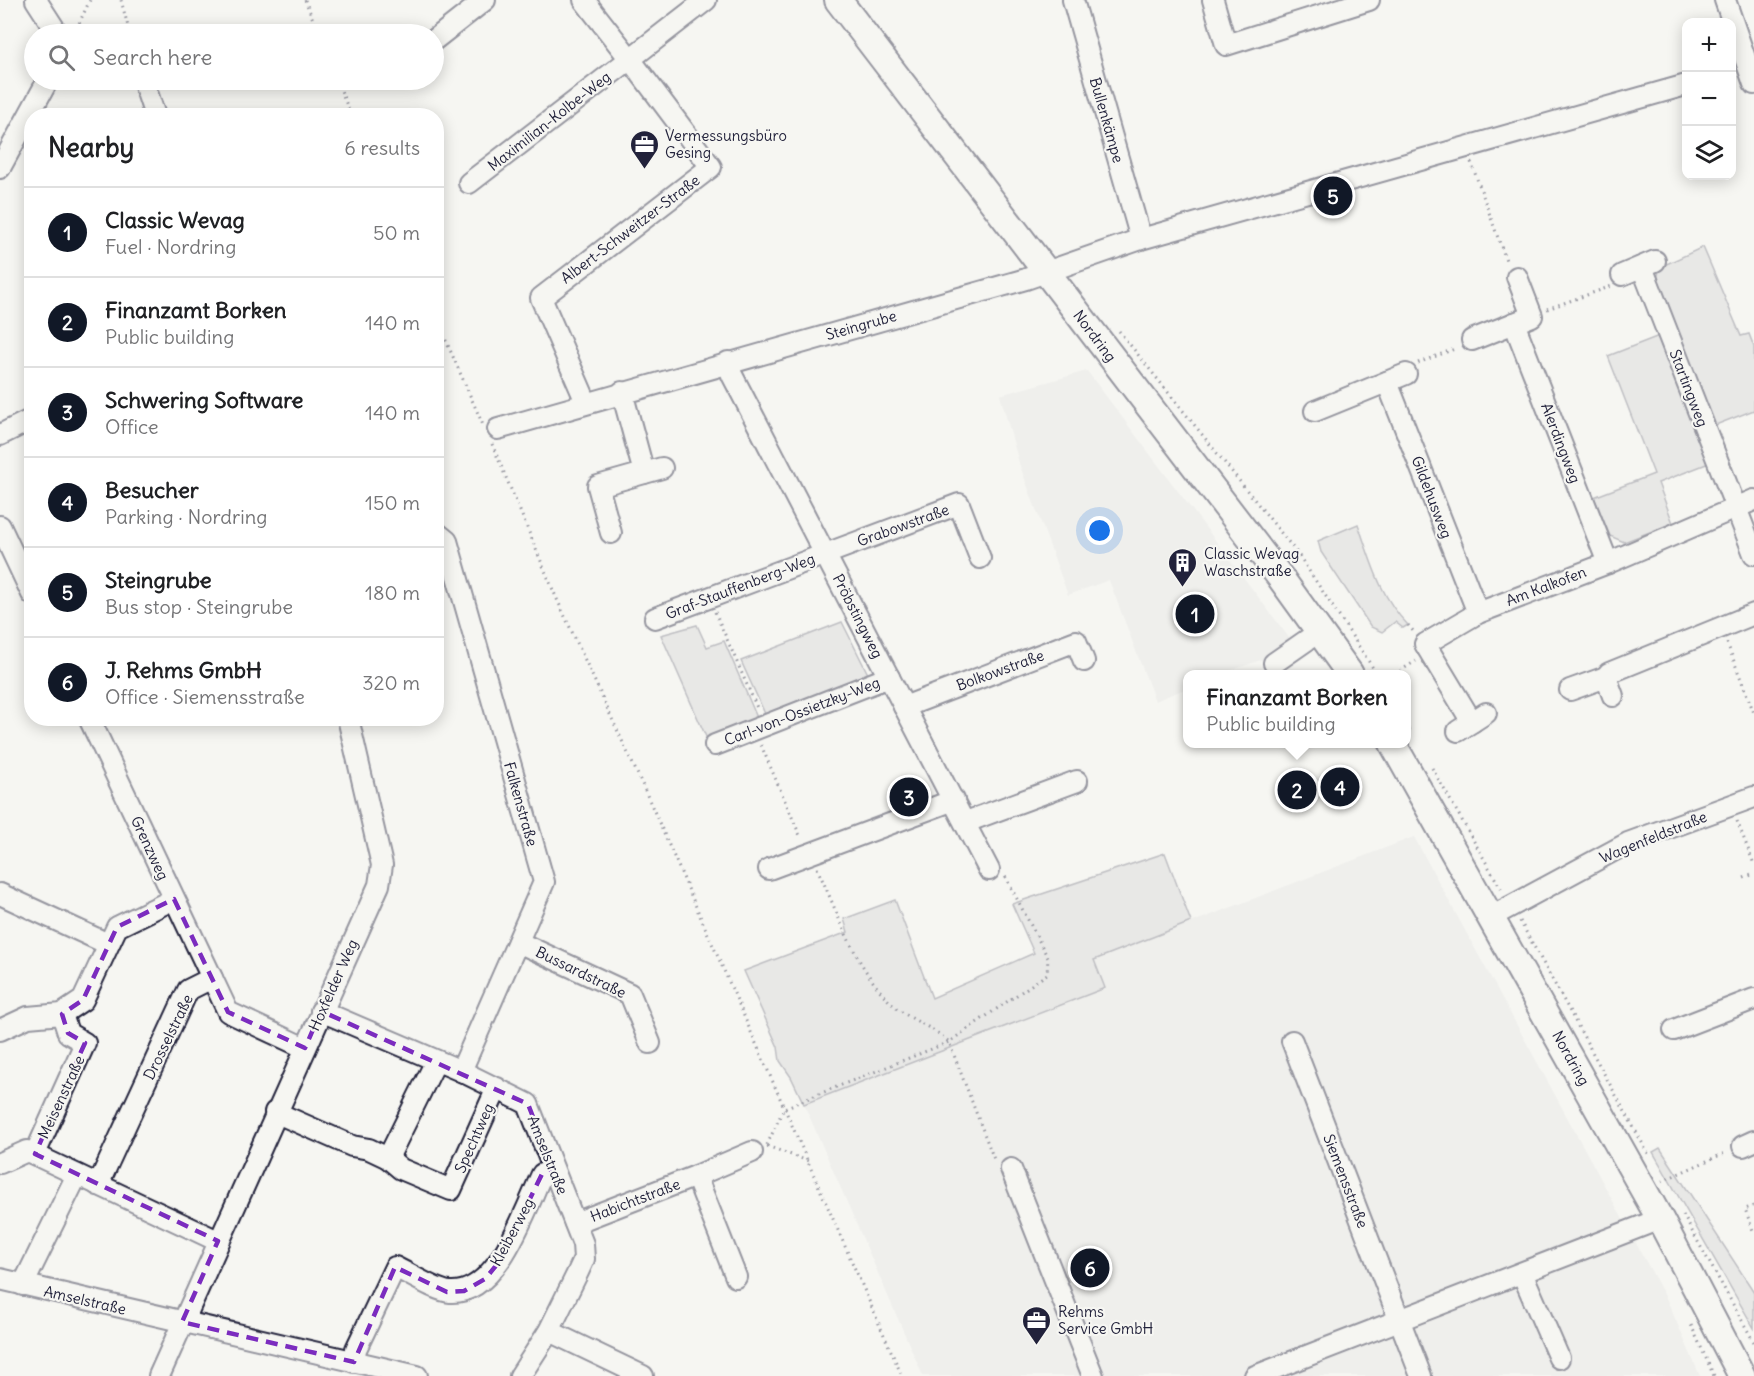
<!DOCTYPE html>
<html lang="en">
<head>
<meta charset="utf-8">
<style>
  body { margin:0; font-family:Delius,sans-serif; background:#f6f6f6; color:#202124 }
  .controls { position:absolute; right:18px; top:18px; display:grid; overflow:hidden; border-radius:12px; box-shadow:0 3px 15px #0003 }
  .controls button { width:54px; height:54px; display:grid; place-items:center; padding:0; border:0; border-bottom:2px solid #e0e0e0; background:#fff; color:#202124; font:30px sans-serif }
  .you { position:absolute; left:1100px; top:531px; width:21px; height:21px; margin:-15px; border:4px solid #fff; border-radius:50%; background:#1a73e8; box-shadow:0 0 0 9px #1a73e833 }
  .badge { display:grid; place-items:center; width:39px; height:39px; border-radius:50%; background:#111827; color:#fff; font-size:20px; font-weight:700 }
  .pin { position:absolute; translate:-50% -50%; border:3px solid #fff; box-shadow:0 2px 6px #0006 }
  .popup { position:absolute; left:1183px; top:670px; width:228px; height:78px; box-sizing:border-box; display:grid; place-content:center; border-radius:12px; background:#fff; filter:drop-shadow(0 2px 4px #0005); font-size:20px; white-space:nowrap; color:#757577 }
  .popup b { font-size:22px; color:#202124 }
  .popup::after { content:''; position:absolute; left:50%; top:100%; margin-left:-12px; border:12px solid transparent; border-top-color:#fff }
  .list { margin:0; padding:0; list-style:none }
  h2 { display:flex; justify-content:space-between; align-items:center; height:78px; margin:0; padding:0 24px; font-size:26px }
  h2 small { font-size:20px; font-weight:400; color:#757577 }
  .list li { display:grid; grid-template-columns:39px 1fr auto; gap:18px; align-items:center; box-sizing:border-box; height:90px; padding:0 24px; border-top:2px solid #e0e0e0 }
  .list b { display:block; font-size:22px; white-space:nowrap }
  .list p { margin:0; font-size:20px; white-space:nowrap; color:#757577 }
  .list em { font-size:20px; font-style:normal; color:#757577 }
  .icon { flex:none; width:33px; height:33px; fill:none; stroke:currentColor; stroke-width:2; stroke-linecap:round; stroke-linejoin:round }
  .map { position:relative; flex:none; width:1754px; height:1376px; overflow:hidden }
  .search { position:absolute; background:#fff; box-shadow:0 3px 15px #0003; left:24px; top:24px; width:420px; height:66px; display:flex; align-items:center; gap:15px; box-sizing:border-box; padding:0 21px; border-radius:33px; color:#757577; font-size:22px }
  .panel { position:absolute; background:#fff; box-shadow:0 3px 15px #0003; left:24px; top:108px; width:420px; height:618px; border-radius:24px }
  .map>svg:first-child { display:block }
  .built { fill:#e6e6e4 }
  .green { fill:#d7d7d7; stroke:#7c7c89; stroke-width:1.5 }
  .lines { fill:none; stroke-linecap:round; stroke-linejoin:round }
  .minor-casing { stroke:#22223b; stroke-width:24 }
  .major-casing { stroke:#22223b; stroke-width:30 }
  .path { stroke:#22223b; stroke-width:3; stroke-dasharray:1.5 4.5; stroke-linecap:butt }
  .minor { stroke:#f6f6f2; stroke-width:20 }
  .major { stroke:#f6f6f2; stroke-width:26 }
  .marked { fill:none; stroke:#7b2cbf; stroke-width:4.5; stroke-dasharray:12 8; stroke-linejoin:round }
  .labels { text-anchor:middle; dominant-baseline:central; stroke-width:4.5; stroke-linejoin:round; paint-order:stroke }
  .street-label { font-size:15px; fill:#22223b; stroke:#f6f6f2 }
  .poi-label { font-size:15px; fill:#22223b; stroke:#f6f6f2; text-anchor:start }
</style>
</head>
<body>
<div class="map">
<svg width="1754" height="1376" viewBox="0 0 1754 1376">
  <rect width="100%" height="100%" fill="#f6f6f2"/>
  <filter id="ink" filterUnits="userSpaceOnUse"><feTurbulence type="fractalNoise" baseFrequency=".0167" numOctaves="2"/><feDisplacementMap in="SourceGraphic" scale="12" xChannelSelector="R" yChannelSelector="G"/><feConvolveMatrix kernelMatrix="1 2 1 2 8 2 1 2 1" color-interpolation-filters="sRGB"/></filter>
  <g filter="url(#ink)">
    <g class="built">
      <polygon points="1087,371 1290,639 1268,654 1269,657 1221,674 1188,674 1187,688 1155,701 1109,580 1068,595 1020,466 1000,395"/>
      <polygon points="1414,837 1667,1300 1700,1376 923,1376 804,1104 1105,988 1094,960"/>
    </g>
    <g class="green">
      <polygon points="1703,247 1741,336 1749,334 1754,347 1754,410 1713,426 1657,279 1660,267"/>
      <polygon points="1659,336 1709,463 1658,483 1673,523 1624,542 1610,536 1594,497 1654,474 1608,356"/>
      <path d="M1358,524C1371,561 1380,597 1408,625L1403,628L1395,622L1382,632L1371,627L1321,552L1318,541Z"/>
      <polygon points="842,622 870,678 766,716 741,661"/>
      <polygon points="697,625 707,647 724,641 758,720 707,739 661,635"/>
      <polygon points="1165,853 1191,922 1094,960 1105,988 804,1104 791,1077 780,1061 778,1047 744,971 848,932 844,919 895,900 932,998 1034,953 1012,904"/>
      <polygon points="1660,1148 1754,1292 1754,1328 1653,1152"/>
    </g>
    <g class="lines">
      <defs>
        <g id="minor">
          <polyline points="36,0 58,34"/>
          <polyline points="1073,0 1141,239"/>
          <polyline points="1213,0 1226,45 1369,0"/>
          <polyline points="1725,0 1754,84"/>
          <polyline points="434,40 485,0"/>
          <polyline points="143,80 155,116"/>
          <polyline points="0,168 48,80"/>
          <polyline points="469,183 630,59 584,0"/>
          <polyline points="1642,267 1754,554"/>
          <polyline points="1622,275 1655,261"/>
          <polyline points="1514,323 1608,563"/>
          <polyline points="1472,340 1532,316 1517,277"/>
          <polyline points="728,362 732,375 989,870"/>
          <polyline points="1387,382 1478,613"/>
          <polyline points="622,392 644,473"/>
          <polyline points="586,402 541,298 711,167 630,59 706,0"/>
          <polyline points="1315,411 1406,374"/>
          <polyline points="498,429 1026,279 1141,239 1686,85"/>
          <polyline points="0,435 32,419"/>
          <polyline points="0,526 32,594"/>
          <polyline points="436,532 447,541 544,882 461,1071"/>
          <polyline points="611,533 598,486 662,468"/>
          <polyline points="655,618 959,504 980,558"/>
          <polyline points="1274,663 1320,631"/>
          <polyline points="1606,677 1609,673 1754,614"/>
          <polyline points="1570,690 1606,677 1613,696"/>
          <polyline points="904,707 1076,641 1084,661"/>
          <polyline points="89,718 212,978"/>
          <polyline points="1472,722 1425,644 1478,613 1608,563 1754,500"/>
          <polyline points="1458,731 1486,713"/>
          <polyline points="715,745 889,677"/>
          <polyline points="966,822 1077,781"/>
          <polyline points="769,869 954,800"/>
          <polyline points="0,894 108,944"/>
          <polyline points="1491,917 1628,843 1754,797"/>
          <polyline points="518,942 630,994 650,1043"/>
          <polyline points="321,1011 461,1071 528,1104 583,1244 584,1259 578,1272 549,1331 520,1376"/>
          <polyline points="0,1030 28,1017 62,1014 83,1000 117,927 174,899"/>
          <polyline points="1674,1030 1754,999"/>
          <polyline points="1292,1041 1421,1376"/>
          <polyline points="275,1112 352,1146 369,1149 388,1158 401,1169 451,1190 497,1088"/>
          <polyline points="1743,1146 1754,1141"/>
          <polyline points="35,1154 85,1043 68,1033 62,1014"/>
          <polyline points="388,1158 436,1061"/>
          <polyline points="0,1163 27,1151 218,1241"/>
          <polyline points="1011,1169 1093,1376"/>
          <polyline points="696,1176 752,1152"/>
          <polyline points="98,1185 188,990 212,978 228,1012 305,1048"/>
          <polyline points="575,1223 696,1176 736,1277"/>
          <polyline points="1522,1273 1559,1358"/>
          <polyline points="0,1279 417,1376"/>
          <polyline points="23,1285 77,1175"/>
          <polyline points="549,1331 643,1376"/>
          <path d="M354,1362L356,1349L395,1267C408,1273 436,1291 450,1292C498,1295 525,1210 542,1174L553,1169"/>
          <polyline points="159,1376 379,885 382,865 348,718"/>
          <polyline points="1255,1376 1660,1219"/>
        </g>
        <g id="major">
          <polyline points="838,0 1280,577 1350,674"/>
          <polyline points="1393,744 1660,1219 1742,1376"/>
        </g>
      </defs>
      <use href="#minor" class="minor-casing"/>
      <use href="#major" class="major-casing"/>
      <g class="path">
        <polyline points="121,0 130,34"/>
        <polyline points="305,0 319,34"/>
        <polyline points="74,34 90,0"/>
        <polyline points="337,80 351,116"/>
        <polyline points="1471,162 1507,263"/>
        <polyline points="1547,309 1612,286"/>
        <polyline points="436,318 483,425"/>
        <polyline points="1119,331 1298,554 1377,674"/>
        <polyline points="1418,363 1457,348"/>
        <polyline points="492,444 556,597 643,786 902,1376"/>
        <polyline points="715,612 758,710"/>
        <polyline points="1408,625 1414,632"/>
        <polyline points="1727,643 1754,713"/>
        <polyline points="1395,674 1416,661"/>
        <polyline points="1406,724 1412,734"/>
        <polyline points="761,745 801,838"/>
        <polyline points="1432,768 1503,892"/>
        <polyline points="1737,821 1754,864"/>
        <path d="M817,868C839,915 854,966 892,1004C909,1020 932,1026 949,1042L995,1162"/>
        <polyline points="1744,878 1754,874"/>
        <polyline points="1520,921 1650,1157"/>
        <polyline points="767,1145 784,1108 949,1042 1047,974 1048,958 1005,876"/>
        <polyline points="767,1146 808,1161"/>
        <polyline points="1662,1181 1727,1152"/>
        <polyline points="1754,1206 1745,1209 1754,1233"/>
        <polyline points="1683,1215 1754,1342"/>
        <polyline points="1691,1325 1714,1376"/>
      </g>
      <use href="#minor" class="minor"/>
      <use href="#major" class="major"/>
    </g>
  </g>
  <path d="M0 0H1754V1376H0ZM174,899L228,1012L305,1048L321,1011L528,1104L553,1169L542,1174L499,1262L485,1279L464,1291L447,1292L395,1267L354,1362L182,1322L218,1241L35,1154L85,1043L68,1033L62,1014L83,1000L117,927Z" fill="#f6f6f2" fill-opacity=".55" fill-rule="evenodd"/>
  <path class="marked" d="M174,899L228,1012L305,1048L321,1011L528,1104L553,1169L542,1174L499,1262L485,1279L464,1291L447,1292L395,1267L354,1362L182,1322L218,1241L35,1154L85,1043L68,1033L62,1014L83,1000L117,927Z"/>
  <defs>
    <symbol id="office-pin" viewBox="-11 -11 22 30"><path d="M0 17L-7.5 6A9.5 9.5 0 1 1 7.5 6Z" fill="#22223b" stroke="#f6f6f2"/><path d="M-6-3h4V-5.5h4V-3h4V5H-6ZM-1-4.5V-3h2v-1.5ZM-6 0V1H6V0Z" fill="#fff"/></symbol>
    <symbol id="building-pin" viewBox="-11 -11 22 30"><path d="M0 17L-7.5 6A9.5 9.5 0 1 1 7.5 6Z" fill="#22223b" stroke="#f6f6f2"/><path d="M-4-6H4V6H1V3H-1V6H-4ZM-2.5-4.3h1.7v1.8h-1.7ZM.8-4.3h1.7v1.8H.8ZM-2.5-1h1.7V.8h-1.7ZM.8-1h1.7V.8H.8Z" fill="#fff"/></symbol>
  </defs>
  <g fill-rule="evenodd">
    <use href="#office-pin" x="628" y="128" width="33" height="45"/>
    <use href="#building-pin" x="1166" y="546" width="33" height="45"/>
    <use href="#office-pin" x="1020" y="1304" width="33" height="45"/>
  </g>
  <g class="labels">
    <g class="street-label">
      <text transform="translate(1107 120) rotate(74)">Bullenkämpe</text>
      <text transform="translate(549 121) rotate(-38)">Maximilian-Kolbe-Weg</text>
      <text transform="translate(630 229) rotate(-37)">Albert-Schweitzer-Straße</text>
      <text transform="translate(861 325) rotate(-16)">Steingrube</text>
      <text transform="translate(1095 336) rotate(53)">Nordring</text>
      <text transform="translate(1689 388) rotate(69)">Startingweg</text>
      <text transform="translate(1561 443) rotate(69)">Alerdingweg</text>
      <text transform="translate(1432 497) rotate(69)">Gildehusweg</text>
      <text transform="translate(903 525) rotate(-20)">Grabowstraße</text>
      <text transform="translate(740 586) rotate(-21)">Graf-Stauffenberg-Weg</text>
      <text transform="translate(1546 586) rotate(-21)">Am Kalkofen</text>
      <text transform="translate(858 616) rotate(63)">Pröbstingweg</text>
      <text transform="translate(1000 670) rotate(-20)">Bolkowstraße</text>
      <text transform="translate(802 711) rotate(-21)">Carl-von-Ossietzky-Weg</text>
      <text transform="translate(521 804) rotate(74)">Falkenstraße</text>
      <text transform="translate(1653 837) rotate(-22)">Wagenfeldstraße</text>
      <text transform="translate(150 848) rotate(65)">Grenzweg</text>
      <text transform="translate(581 972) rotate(26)">Bussardstraße</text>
      <text transform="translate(333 985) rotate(-66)">Hoxfelder Weg</text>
      <text transform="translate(168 1037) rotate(-64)">Drosselstraße</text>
      <text transform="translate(1571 1058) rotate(61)">Nordring</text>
      <text transform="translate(61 1097) rotate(-65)">Meisenstraße</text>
      <text transform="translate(474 1138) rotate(-66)">Spechtweg</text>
      <text transform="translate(548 1155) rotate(68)">Amselstraße</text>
      <text transform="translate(1346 1181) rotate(69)">Siemensstraße</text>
      <text transform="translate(635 1200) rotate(-21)">Habichtstraße</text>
      <text transform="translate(512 1232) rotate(-62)">Kleiberweg</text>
      <text transform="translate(85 1300) rotate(13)">Amselstraße</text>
    </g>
    <g class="poi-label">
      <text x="665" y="135">Vermessungsbüro<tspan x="665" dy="17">Gesing</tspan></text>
      <text x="1204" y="553">Classic Wevag<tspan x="1204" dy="17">Waschstraße</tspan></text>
      <text x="1058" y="1311">Rehms<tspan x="1058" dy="17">Service GmbH</tspan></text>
    </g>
  </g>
</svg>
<div class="controls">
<button>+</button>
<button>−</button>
<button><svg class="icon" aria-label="layers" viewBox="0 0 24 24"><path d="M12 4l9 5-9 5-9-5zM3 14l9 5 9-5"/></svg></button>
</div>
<div class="you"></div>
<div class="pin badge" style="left:1195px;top:614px">1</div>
<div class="pin badge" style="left:1297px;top:790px">2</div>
<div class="popup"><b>Finanzamt Borken</b>Public building</div>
<div class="pin badge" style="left:909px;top:797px">3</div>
<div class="pin badge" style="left:1340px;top:787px">4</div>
<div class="pin badge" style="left:1333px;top:196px">5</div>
<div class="pin badge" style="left:1090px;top:1268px">6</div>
<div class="search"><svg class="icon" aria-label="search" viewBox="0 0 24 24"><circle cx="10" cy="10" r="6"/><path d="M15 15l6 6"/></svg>Search here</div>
<section class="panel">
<h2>Nearby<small>6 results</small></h2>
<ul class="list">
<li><span class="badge">1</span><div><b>Classic Wevag</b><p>Fuel · Nordring</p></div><em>50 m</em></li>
<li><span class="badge">2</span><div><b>Finanzamt Borken</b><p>Public building</p></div><em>140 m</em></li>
<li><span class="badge">3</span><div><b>Schwering Software</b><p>Office</p></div><em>140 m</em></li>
<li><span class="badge">4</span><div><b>Besucher</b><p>Parking · Nordring</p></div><em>150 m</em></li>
<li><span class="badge">5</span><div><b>Steingrube</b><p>Bus stop · Steingrube</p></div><em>180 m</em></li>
<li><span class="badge">6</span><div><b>J. Rehms GmbH</b><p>Office · Siemensstraße</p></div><em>320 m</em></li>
</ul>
</section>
</div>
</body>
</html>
